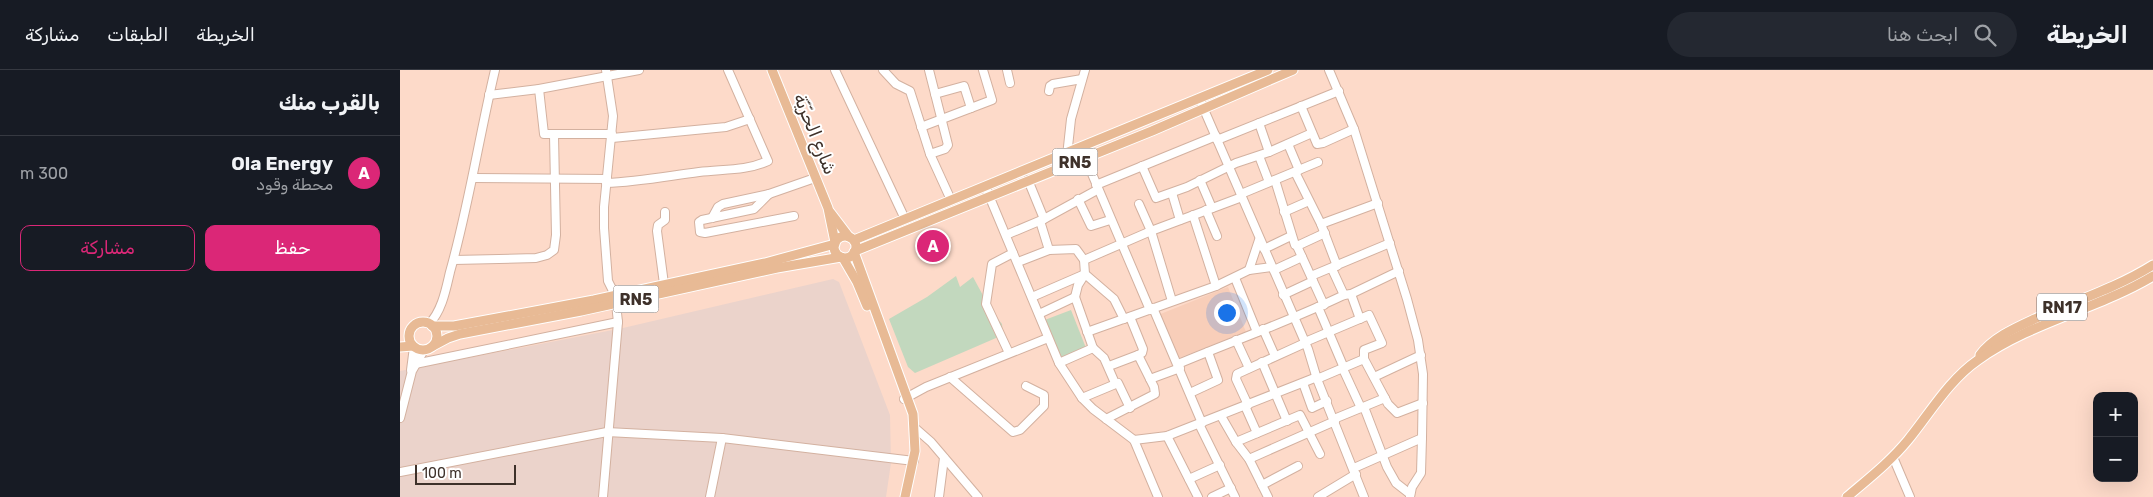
<!DOCTYPE html>
<html lang="ar">
<head>
<meta charset="utf-8">
<style>
  body { margin:0; font-family:Rubik,"Noto Naskh Arabic",sans-serif; background:#242831; color:#f1f3f6; direction:rtl }
  .controls { position:absolute; right:15px; bottom:15px; display:grid; overflow:hidden; border-radius:10px; box-shadow:0 5px 20px #0002 }
  .controls button { width:45px; height:45px; display:grid; place-items:center; padding:0; border:0; border-bottom:1px solid #363941; background:#171b24; color:#f1f3f6; font:25px sans-serif }
  .scale { position:absolute; left:15px; bottom:12px; width:101px; box-sizing:border-box; padding-left:5px; border:2px solid #3e312a; border-top:0; font-size:14px; line-height:18px; white-space:nowrap; color:#3e312a; -webkit-text-stroke:4px #fff; paint-order:stroke }
  .you { position:absolute; left:826px; top:242px; width:18px; height:18px; margin:-12px; border:4px solid #fff; border-radius:50%; background:#1a73e8; box-shadow:0 0 0 8px #1a73e833 }
  .badge { display:grid; place-items:center; width:32px; height:32px; border-radius:50%; background:#db2777; color:#fff; font-size:16px; font-weight:700 }
  .pin { position:absolute; translate:-50% -50%; border:2px solid #fff; box-shadow:0 1px 5px #0006 }
  .list { margin:0; padding:0; list-style:none }
  h2 { display:flex; justify-content:space-between; align-items:center; height:65px; margin:0; padding:0 20px; font-size:21px }
  h2 small { font-size:16px; font-weight:400; color:#9ea1a6 }
  .list li { display:grid; grid-template-columns:32px 1fr auto; gap:15px; align-items:center; box-sizing:border-box; height:75px; padding:0 20px; border-top:1px solid #363941 }
  .list b { display:block; font-size:19px; white-space:nowrap }
  .list p { margin:0; font-size:16px; white-space:nowrap; color:#9ea1a6 }
  .list em { font-size:16px; font-style:normal; color:#9ea1a6 }
  .actions { display:flex; gap:10px; padding:15px 20px }
  .actions a { flex:1; padding:11px 0; border:1px solid #db2777; border-radius:10px; text-align:center; font-size:18px; color:#db2777 }
  .actions .main { background:#db2777; color:#fff }
  .icon { flex:none; width:28px; height:28px; fill:none; stroke:currentColor; stroke-width:2; stroke-linecap:round; stroke-linejoin:round }
  .map { position:relative; flex:none; width:1753px; height:427px; overflow:hidden; direction:ltr }
  header { display:flex; align-items:center; gap:30px; box-sizing:border-box; height:70px; padding:0 25px; background:#171b24; border-bottom:1px solid #363941 }
  header strong { font-size:24px }
  nav { display:flex; gap:28px; margin-inline-start:auto; font-size:18px }
  .search { width:350px; height:45px; background:#242831; display:flex; align-items:center; gap:12px; box-sizing:border-box; padding:0 18px; border-radius:28px; color:#9ea1a6; font-size:19px }
  main { display:flex }
  aside { flex:1; background:#171b24 }
  .map>svg:first-child { display:block }
  .built { fill:#f8ceb9 }
  .industrial { fill:#ebd3cb }
  .green { fill:#c2d8be }
  .lines { fill:none; stroke-linecap:round; stroke-linejoin:round }
  .minor-casing { stroke:#d3b1a0; stroke-width:10 }
  .major-casing { stroke:#fff; stroke-width:11 }
  .minor { stroke:#fff; stroke-width:8 }
  .major { stroke:#e8ba95; stroke-width:9 }
  .labels { text-anchor:middle; dominant-baseline:central; stroke-width:4; stroke-linejoin:round; paint-order:stroke }
  .shield { fill:#fff; stroke:#786f6a; stroke-width:1 }
  .shield-label { font-size:16px; font-weight:bold; fill:#3e312a }
  .street-label { font-size:18px; fill:#3e312a; stroke:#fff }
</style>
</head>
<body>
<header>
<strong>الخريطة</strong>
<div class="search"><svg class="icon" aria-label="search" viewBox="0 0 24 24"><circle cx="10" cy="10" r="6"/><path d="M15 15l6 6"/></svg>ابحث هنا</div>
<nav><a>الخريطة</a><a>الطبقات</a><a>مشاركة</a></nav>
</header>
<main>
<div class="map">
<svg width="1753" height="427" viewBox="0 0 1753 427">
  <rect width="100%" height="100%" fill="#fddac9"/>
  <polygon class="built" points="828,217 846,262 776,289 758,245"/>
  <polygon class="industrial" points="433,209 439,212 490,345 491,393 486,427 0,427 0,301 223,258"/>
  <g class="green">
    <polygon points="556,206 560,217 573,207 592,242 602,254 603,265 515,303 508,297 489,249 527,227"/>
    <polygon points="671,240 686,278 657,289 642,251"/>
  </g>
  <g class="lines">
    <defs>
      <g id="minor">
        <polyline points="435,0 505,149"/>
        <polyline points="483,0 496,14 510,21 530,84 551,130"/>
        <polyline points="529,0 548,75 545,79 530,84"/>
        <polyline points="607,0 610,13"/>
        <polyline points="929,0 954,59 1007,229 1018,270 1023,304 1022,368 954,398"/>
        <polyline points="139,19 144,64 212,64"/>
        <polyline points="649,21 650,16 653,14 682,9"/>
        <polyline points="89,25 139,19 239,0"/>
        <polyline points="799,28 908,279 917,309 964,427"/>
        <polyline points="901,36 917,74 923,73 954,59"/>
        <polyline points="571,38 592,30 583,0"/>
        <polyline points="859,53 869,82"/>
        <polyline points="521,57 571,38 564,16 535,24"/>
        <polyline points="212,68 326,57 350,49"/>
        <polyline points="817,70 939,21"/>
        <polyline points="888,74 899,100"/>
        <polyline points="681,78 750,240"/>
        <polyline points="859,86 869,112"/>
        <polyline points="666,95 671,49 685,0"/>
        <polyline points="742,96 756,128 787,117 836,93 869,82 912,63"/>
        <polyline points="895,102 921,154 937,196"/>
        <polyline points="73,108 207,109"/>
        <polyline points="628,110 644,149"/>
        <polyline points="800,110 812,138"/>
        <polyline points="875,110 895,175 897,176 925,163"/>
        <path d="M206,113C238,112 268,106 299,102C323,99 346,101 368,91L328,0"/>
        <polyline points="696,115 816,66"/>
        <polyline points="585,116 659,293 682,328 693,339 734,370 758,427"/>
        <polyline points="772,123 780,150"/>
        <polyline points="841,124 918,92"/>
        <polyline points="678,129 691,156 710,150"/>
        <polyline points="739,134 751,161 772,231"/>
        <polyline points="806,140 817,166"/>
        <polyline points="884,142 909,131"/>
        <polyline points="793,145 816,216"/>
        <polyline points="394,146 305,163 300,162 299,152 302,150 354,139 369,124 415,108"/>
        <polyline points="312,148 318,137 323,134 369,124"/>
        <polyline points="921,154 978,133"/>
        <polyline points="606,165 644,149 697,120"/>
        <polyline points="897,176 924,235"/>
        <polyline points="864,179 891,166"/>
        <polyline points="649,180 676,179 684,190 685,204 678,215 675,227"/>
        <polyline points="54,190 136,188 147,185 154,180 156,165 154,65"/>
        <polyline points="684,190 751,161 842,127"/>
        <polyline points="618,192 649,180 640,151"/>
        <polyline points="932,199 944,225"/>
        <polyline points="849,200 859,170"/>
        <polyline points="874,200 902,187"/>
        <polyline points="911,206 990,173"/>
        <polyline points="835,208 857,262"/>
        <polyline points="264,214 257,161 258,155 265,150 265,142"/>
        <polyline points="951,224 960,249"/>
        <polyline points="883,225 913,211"/>
        <polyline points="632,227 685,204 714,229 724,249"/>
        <polyline points="918,237 944,298"/>
        <polyline points="753,238 802,353"/>
        <polyline points="639,244 675,227 693,278 659,293"/>
        <polyline points="730,247 743,279 742,283 738,285"/>
        <path d="M29,254C42,241 46,219 50,202C69,135 79,67 95,0"/>
        <polyline points="863,259 875,286"/>
        <polyline points="687,262 816,216 849,200 872,197"/>
        <polyline points="836,270 849,298"/>
        <polyline points="905,272 969,245 982,273 964,280 964,289 988,334 997,343 1023,333"/>
        <polyline points="693,278 704,288 715,313"/>
        <polyline points="609,283 586,234 592,194 613,183"/>
        <polyline points="862,292 887,351"/>
        <polyline points="15,294 218,252"/>
        <path d="M778,294C833,271 890,251 944,225L951,224L999,201"/>
        <polyline points="709,296 738,285 750,309 780,298"/>
        <polyline points="943,299 961,338"/>
        <polyline points="11,300 14,277"/>
        <polyline points="550,307 613,362 620,360 644,336 644,325 626,316"/>
        <polyline points="974,307 1021,285"/>
        <polyline points="917,309 964,289"/>
        <polyline points="903,313 912,338 927,331"/>
        <polyline points="790,323 818,310 808,282"/>
        <polyline points="682,328 718,313 730,338"/>
        <polyline points="504,329 526,317 648,268"/>
        <polyline points="848,335 836,309 837,304 905,273"/>
        <polyline points="845,336 857,363"/>
        <polyline points="964,337 987,397 996,413 1010,424"/>
        <polyline points="821,346 836,372 849,389 868,427"/>
        <polyline points="0,348 12,301 24,280"/>
        <polyline points="706,349 755,324 754,317 750,309"/>
        <polyline points="934,349 985,328"/>
        <polyline points="799,354 835,427"/>
        <polyline points="515,358 531,372 578,427"/>
        <polyline points="767,366 798,427"/>
        <polyline points="734,370 767,366 917,307"/>
        <polyline points="836,372 900,345 920,384"/>
        <polyline points="1493,387 1510,427"/>
        <polyline points="849,389 935,351"/>
        <polyline points="0,402 207,362 322,368 514,391"/>
        <polyline points="789,409 820,395"/>
        <polyline points="862,415 898,396"/>
        <polyline points="203,427 218,252 215,225 208,211 204,158 204,137 213,46 206,0"/>
        <polyline points="310,427 322,368"/>
        <polyline points="539,427 544,388"/>
        <polyline points="812,427 831,418"/>
        <polyline points="918,427 956,404"/>
        <polyline points="1010,427 1012,417 1021,403 1022,368"/>
      </g>
      <g id="major">
        <polyline points="372,0 428,138 435,172"/>
        <polyline points="430,142 449,167"/>
        <circle cx="445" cy="177" r="11"/>
        <polyline points="454,170 868,0"/>
        <polyline points="455,181 752,61 893,0"/>
        <polyline points="454,182 513,344 515,381 505,427"/>
        <polyline points="443,188 457,212 467,236"/>
        <circle cx="23" cy="266" r="14"/>
        <polyline points="32,256 54,256 194,230 365,193 435,174"/>
        <polyline points="33,276 48,268 60,264 181,241 377,198 441,187"/>
        <polyline points="0,277 13,276"/>
        <path d="M1580,285C1594,266 1620,256 1641,246C1678,230 1718,217 1753,195"/>
        <path d="M1447,427C1468,409 1490,392 1508,370C1530,343 1549,310 1578,290C1631,252 1698,239 1753,206"/>
      </g>
    </defs>
    <use href="#minor" class="minor-casing"/>
    <use href="#major" class="major-casing"/>
    <use href="#minor" class="minor"/>
    <use href="#major" class="major"/>
  </g>
  <g class="labels">
    <g class="shield">
      <rect x="652.5" y="78.5" width="45" height="27" rx="4"/>
      <rect x="213.5" y="215.5" width="45" height="27" rx="4"/>
      <rect x="1637" y="223.5" width="50" height="27" rx="4"/>
    </g>
    <g class="shield-label">
      <text x="675" y="92">RN5</text>
      <text x="236" y="229">RN5</text>
      <text x="1662" y="237">RN17</text>
    </g>
    <g class="street-label">
      <text transform="translate(415 64) rotate(68)">شارع الحرّيّة</text>
    </g>
  </g>
</svg>
<div class="controls">
<button>+</button>
<button>−</button>
</div>
<div class="scale">100 m</div>
<div class="you"></div>
<div class="pin badge" style="left:533px;top:176px">A</div>
</div>
<aside>
<h2>بالقرب منك<small></small></h2>
<ul class="list">
<li><span class="badge">A</span><div><b>Ola Energy</b><p>محطة وقود</p></div><em>300 m</em></li>
</ul>
<div class="actions"><a class="main">حفظ</a><a>مشاركة</a></div>
</aside>
</main>
</body>
</html>
